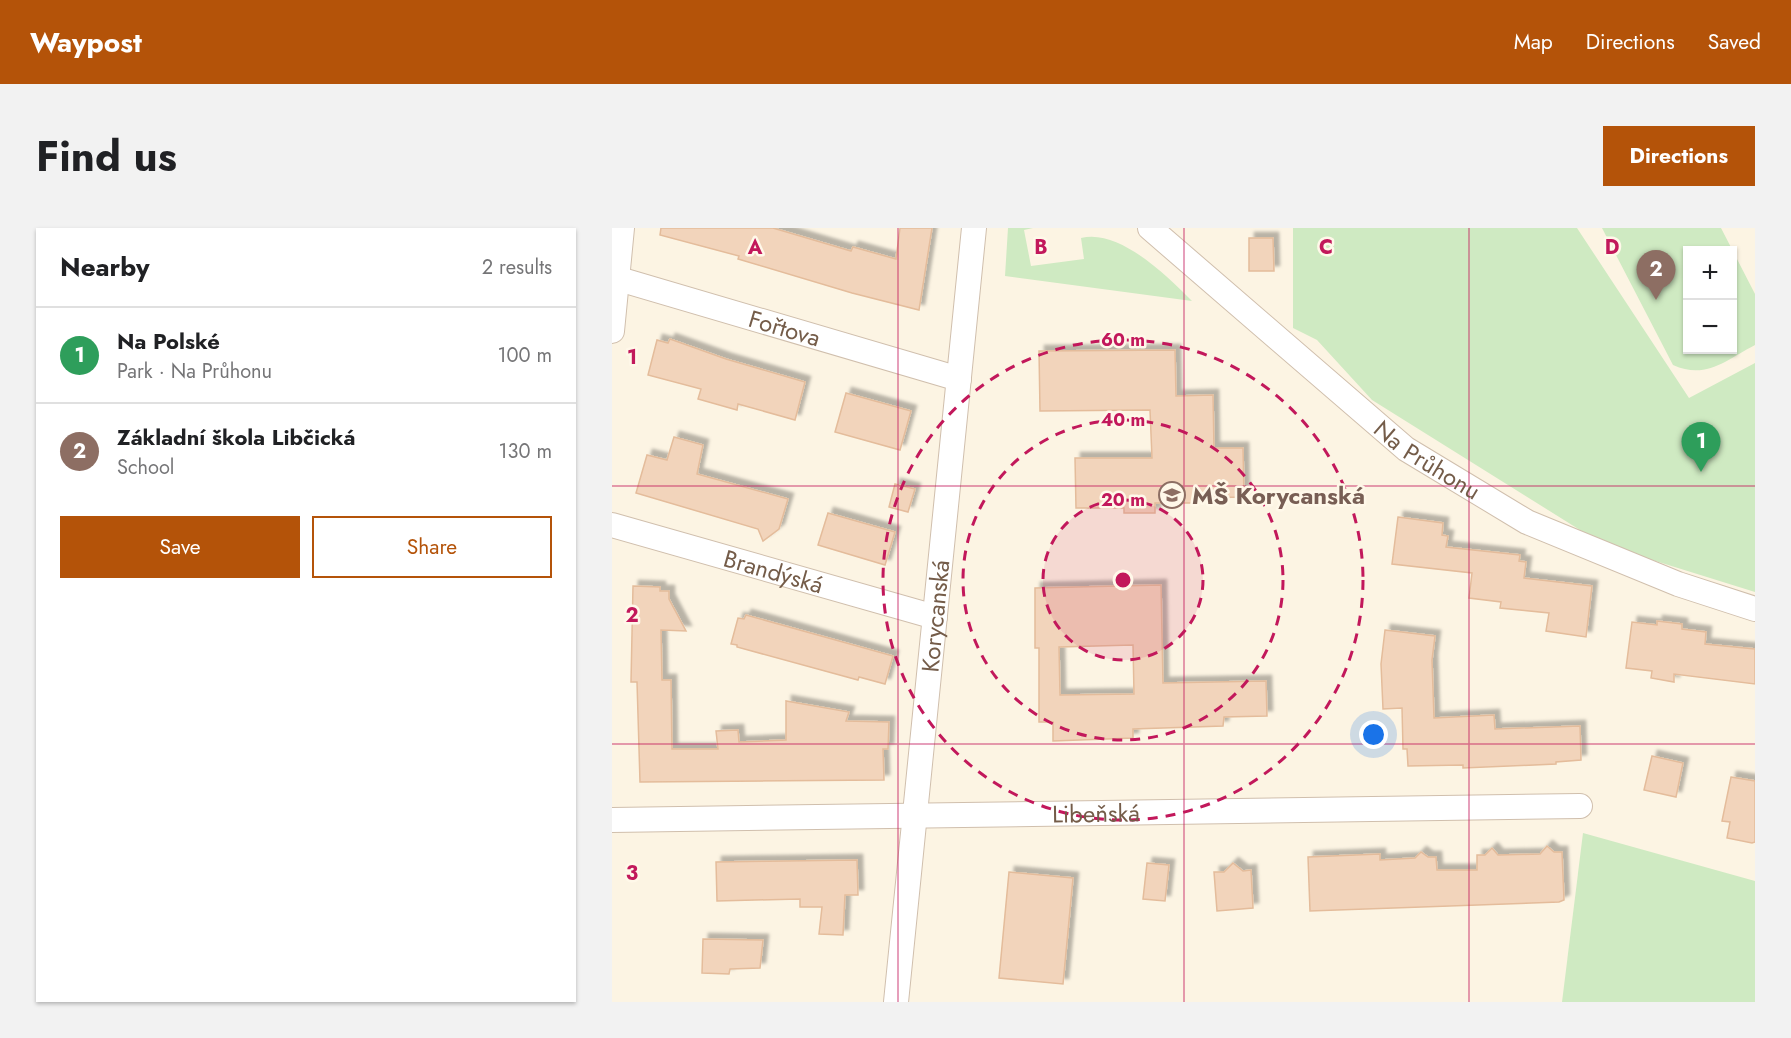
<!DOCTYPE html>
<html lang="en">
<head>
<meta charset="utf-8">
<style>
  body { margin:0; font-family:Jost,sans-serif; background:#f2f2f2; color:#202124 }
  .controls { position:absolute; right:18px; top:18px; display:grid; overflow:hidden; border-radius:0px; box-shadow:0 2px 4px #0004 }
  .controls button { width:54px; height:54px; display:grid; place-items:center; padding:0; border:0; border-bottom:2px solid #e0e0e0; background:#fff; color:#202124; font:30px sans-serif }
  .you { position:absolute; left:762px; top:507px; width:21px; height:21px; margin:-15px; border:4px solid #fff; border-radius:50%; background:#1a73e8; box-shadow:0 0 0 9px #1a73e833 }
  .badge { display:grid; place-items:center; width:39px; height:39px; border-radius:50%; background:#b45309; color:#fff; font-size:20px; font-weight:700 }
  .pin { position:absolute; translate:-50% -50px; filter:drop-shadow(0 2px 3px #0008) }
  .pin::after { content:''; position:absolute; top:32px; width:21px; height:18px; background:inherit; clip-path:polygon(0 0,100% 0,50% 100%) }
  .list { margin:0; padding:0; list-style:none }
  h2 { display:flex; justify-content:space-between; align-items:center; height:78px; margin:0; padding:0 24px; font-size:26px }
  h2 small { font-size:20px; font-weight:400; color:#757577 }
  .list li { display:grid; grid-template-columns:39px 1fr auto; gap:18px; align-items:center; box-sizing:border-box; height:96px; padding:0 24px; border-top:2px solid #e0e0e0 }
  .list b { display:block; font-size:22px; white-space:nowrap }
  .list p { margin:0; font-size:20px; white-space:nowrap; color:#757577 }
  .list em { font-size:20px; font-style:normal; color:#757577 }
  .actions { display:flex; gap:12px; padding:18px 24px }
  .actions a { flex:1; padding:14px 0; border:2px solid #b45309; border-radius:0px; text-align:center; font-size:21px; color:#b45309 }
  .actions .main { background:#b45309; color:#fff }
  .map { position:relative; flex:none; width:1143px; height:774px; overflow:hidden; border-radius:0px }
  header { display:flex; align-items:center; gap:36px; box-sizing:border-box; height:84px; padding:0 30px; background:#b45309; color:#fff }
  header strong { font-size:28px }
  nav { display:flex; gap:33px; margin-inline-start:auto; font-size:21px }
  .intro { display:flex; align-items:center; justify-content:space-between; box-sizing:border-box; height:144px; padding:0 36px }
  h1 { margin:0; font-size:42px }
  .button { padding:15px 27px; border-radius:0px; background:#b45309; color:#fff; font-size:21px; font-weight:700 }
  main { display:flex; gap:36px; padding:0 36px }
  aside { flex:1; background:#fff; border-radius:0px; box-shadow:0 2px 4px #0004 }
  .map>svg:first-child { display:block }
  .green { fill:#cfeac2; fill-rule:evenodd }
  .building { fill:#f2d4bb; stroke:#e4bc9b; stroke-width:1.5; fill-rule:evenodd; filter:url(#shadow) }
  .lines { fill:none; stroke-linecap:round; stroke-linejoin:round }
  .minor-casing { stroke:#d0bfad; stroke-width:26 }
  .minor { stroke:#fff; stroke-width:24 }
  .grid { fill:none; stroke:#c2185b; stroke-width:1.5; stroke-opacity:0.55 }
  .ring { fill:none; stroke:#c2185b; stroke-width:3; stroke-dasharray:10 8 }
  .labels { text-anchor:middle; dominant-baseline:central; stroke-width:5; stroke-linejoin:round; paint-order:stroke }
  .street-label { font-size:24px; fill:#745c49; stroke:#fff8e9 }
  .education-label { font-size:24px; font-weight:bold; fill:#785e54; stroke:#fff8e9; text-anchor:start }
  .grid-label { font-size:20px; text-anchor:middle; font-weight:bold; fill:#c2185b; stroke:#fff8e9; stroke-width:5; stroke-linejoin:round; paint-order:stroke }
  .centre { fill:#c2185b; stroke:#fff8e9; stroke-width:3 }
  .ring-label { font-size:18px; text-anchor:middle; font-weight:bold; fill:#c2185b; stroke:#fff8e9; stroke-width:5; stroke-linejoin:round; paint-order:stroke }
</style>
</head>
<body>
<header>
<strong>Waypost</strong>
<nav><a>Map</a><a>Directions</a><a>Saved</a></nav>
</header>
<div class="intro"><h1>Find us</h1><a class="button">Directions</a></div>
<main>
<aside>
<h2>Nearby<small>2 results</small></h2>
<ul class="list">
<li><span class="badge" style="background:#2e9e5b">1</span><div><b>Na Polské</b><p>Park · Na Průhonu</p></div><em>100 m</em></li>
<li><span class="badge" style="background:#8d6e63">2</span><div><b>Základní škola Libčická</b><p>School</p></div><em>130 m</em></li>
</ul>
<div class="actions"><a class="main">Save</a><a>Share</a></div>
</aside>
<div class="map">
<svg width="1143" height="774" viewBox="0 0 1143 774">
  <defs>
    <filter id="shadow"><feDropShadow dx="5.5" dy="-5.5" stdDeviation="1.5" flood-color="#0004"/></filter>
  </defs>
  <rect width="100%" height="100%" fill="#fcf4e3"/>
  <g class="green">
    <path d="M396,0H421L412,2L419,38L472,31L469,10C507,0 555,48 580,73L393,48Z"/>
    <polygon points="681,0 965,0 1077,170 1143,135 1143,364 992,317 760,172 705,112 681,100"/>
    <path d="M990,0H1109L1143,66V117C1114,132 1094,152 1061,137ZM1076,22H1120V122H1076Z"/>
    <polygon points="971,605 1143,653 1143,774 950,774"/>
  </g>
  <g class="building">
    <polygon points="49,0 161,0 239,23 241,19 284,31 288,0 320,0 307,82 240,65 126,31 127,28 48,7"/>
    <polygon points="637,10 661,10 662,43 637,43"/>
    <polygon points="58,111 114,131 193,154 183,192 126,176 125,182 86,171 89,161 36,147 45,112 56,115"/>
    <polygon points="563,122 564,168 601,167 602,220 631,220 632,269 584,270 584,275 543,275 543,285 512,285 512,280 464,280 463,230 540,230 538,182 428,183 427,123"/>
    <polygon points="234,165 299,183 288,222 223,204"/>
    <polygon points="62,209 91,217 85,246 176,271 167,301 151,313 146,301 24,265 35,227 55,232"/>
    <polygon points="283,256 303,261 296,284 277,279"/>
    <polygon points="216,285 283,304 273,337 206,317"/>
    <polygon points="786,289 831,295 830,307 836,308 834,319 908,327 907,333 914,334 912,350 980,358 974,409 934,403 937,385 888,380 889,374 857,370 860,345 780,336"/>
    <path d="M549,357L551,455L654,453L655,488L612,489L611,498L521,501V510L441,513V494H427V420H423V360ZM521,417L522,466L448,467L447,419Z"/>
    <polygon points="21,358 48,359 48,363 57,363 57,371 74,403 49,402 50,452 59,452 60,521 106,521 104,503 126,502 127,514 174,512 174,473 237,484 234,493 277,494 276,521 271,521 272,552 28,554 25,454 19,454"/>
    <polygon points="134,387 281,428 273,456 247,449 246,452 125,419 125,417 119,416 126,390 132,391"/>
    <polygon points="1045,393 1070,396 1070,401 1094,404 1093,416 1143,421 1143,456 1062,446 1062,454 1039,450 1040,443 1014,440 1020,394 1045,397"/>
    <polygon points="773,402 823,408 820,432 822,490 882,487 883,501 968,498 969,532 944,534 944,536 851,540 851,537 796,538 795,521 791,521 790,480 771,481 769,436"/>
    <polygon points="1040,528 1071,535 1064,569 1032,562"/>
    <polygon points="1119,549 1143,553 1143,614 1140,615 1115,610 1118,594 1110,593"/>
    <polygon points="935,618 942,624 950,624 952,672 947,674 698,683 696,629 768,626 768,632 803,630 809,624 816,629 824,629 825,642 865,642 865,627 873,627 880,620 886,627 928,626"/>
    <polygon points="245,632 246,667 233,667 231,707 207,706 210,679 188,679 188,671 105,673 104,634"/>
    <polygon points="535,635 557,637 553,673 531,671"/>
    <polygon points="621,635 631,643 639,642 641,680 605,683 602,644 612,644"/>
    <polygon points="397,644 461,650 451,756 387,750"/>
    <polygon points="91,711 151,712 148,740 118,741 117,746 90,745"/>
  </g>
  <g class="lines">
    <defs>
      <g id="minor">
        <path id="s1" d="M538,0L794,221L915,294L1066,356L1143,381"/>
        <path id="s2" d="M0,49L347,151"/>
        <polyline points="0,103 10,0"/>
        <path id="s3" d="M0,297L323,389"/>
        <path id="s4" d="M0,592L968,578"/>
        <path id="s5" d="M284,774L362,0"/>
      </g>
    </defs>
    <use href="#minor" class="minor-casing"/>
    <use href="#minor" class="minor"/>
  </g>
  <path class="grid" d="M286,0V774M572,0V774M857,0V774M0,258H1143M0,516H1143"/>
  <circle cx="511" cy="352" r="80" fill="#c2185b" fill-opacity=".12"/>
  <g class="ring">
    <circle cx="511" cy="352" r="80"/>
    <circle cx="511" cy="352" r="160"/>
    <circle cx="511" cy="352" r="240"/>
  </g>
  <defs>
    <symbol id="school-ring" viewBox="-11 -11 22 22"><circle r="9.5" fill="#fff8e9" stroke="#8d6e63" stroke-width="1.5"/><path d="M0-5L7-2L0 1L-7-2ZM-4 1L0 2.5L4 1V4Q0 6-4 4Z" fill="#8d6e63"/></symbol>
  </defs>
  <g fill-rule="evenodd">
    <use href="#school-ring" x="545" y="252" width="30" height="30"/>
  </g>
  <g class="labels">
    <g class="street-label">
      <text stroke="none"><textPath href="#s2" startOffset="180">Fořtova</textPath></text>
      <text stroke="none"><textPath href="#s1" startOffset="362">Na Průhonu</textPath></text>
      <text stroke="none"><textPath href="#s3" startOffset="168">Brandýská</textPath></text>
      <text stroke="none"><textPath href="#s5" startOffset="388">Korycanská</textPath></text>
      <text stroke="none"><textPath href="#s4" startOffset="484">Libeňská</textPath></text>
    </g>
    <g class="education-label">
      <text x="580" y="267">MŠ Korycanská</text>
    </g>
  </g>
  <g class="grid-label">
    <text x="143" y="26">A</text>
    <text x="429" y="26">B</text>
    <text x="714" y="26">C</text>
    <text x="1000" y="26">D</text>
    <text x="20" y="136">1</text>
    <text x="20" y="394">2</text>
    <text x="20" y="652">3</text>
  </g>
  <circle cx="511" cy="352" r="9" class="centre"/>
  <g class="ring-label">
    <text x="511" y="118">60 m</text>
    <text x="511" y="198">40 m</text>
    <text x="511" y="278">20 m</text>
  </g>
</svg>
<div class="controls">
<button>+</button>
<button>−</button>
</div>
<div class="you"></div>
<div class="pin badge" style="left:1089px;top:244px;background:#2e9e5b">1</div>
<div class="pin badge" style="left:1044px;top:72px;background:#8d6e63">2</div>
</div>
</main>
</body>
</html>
